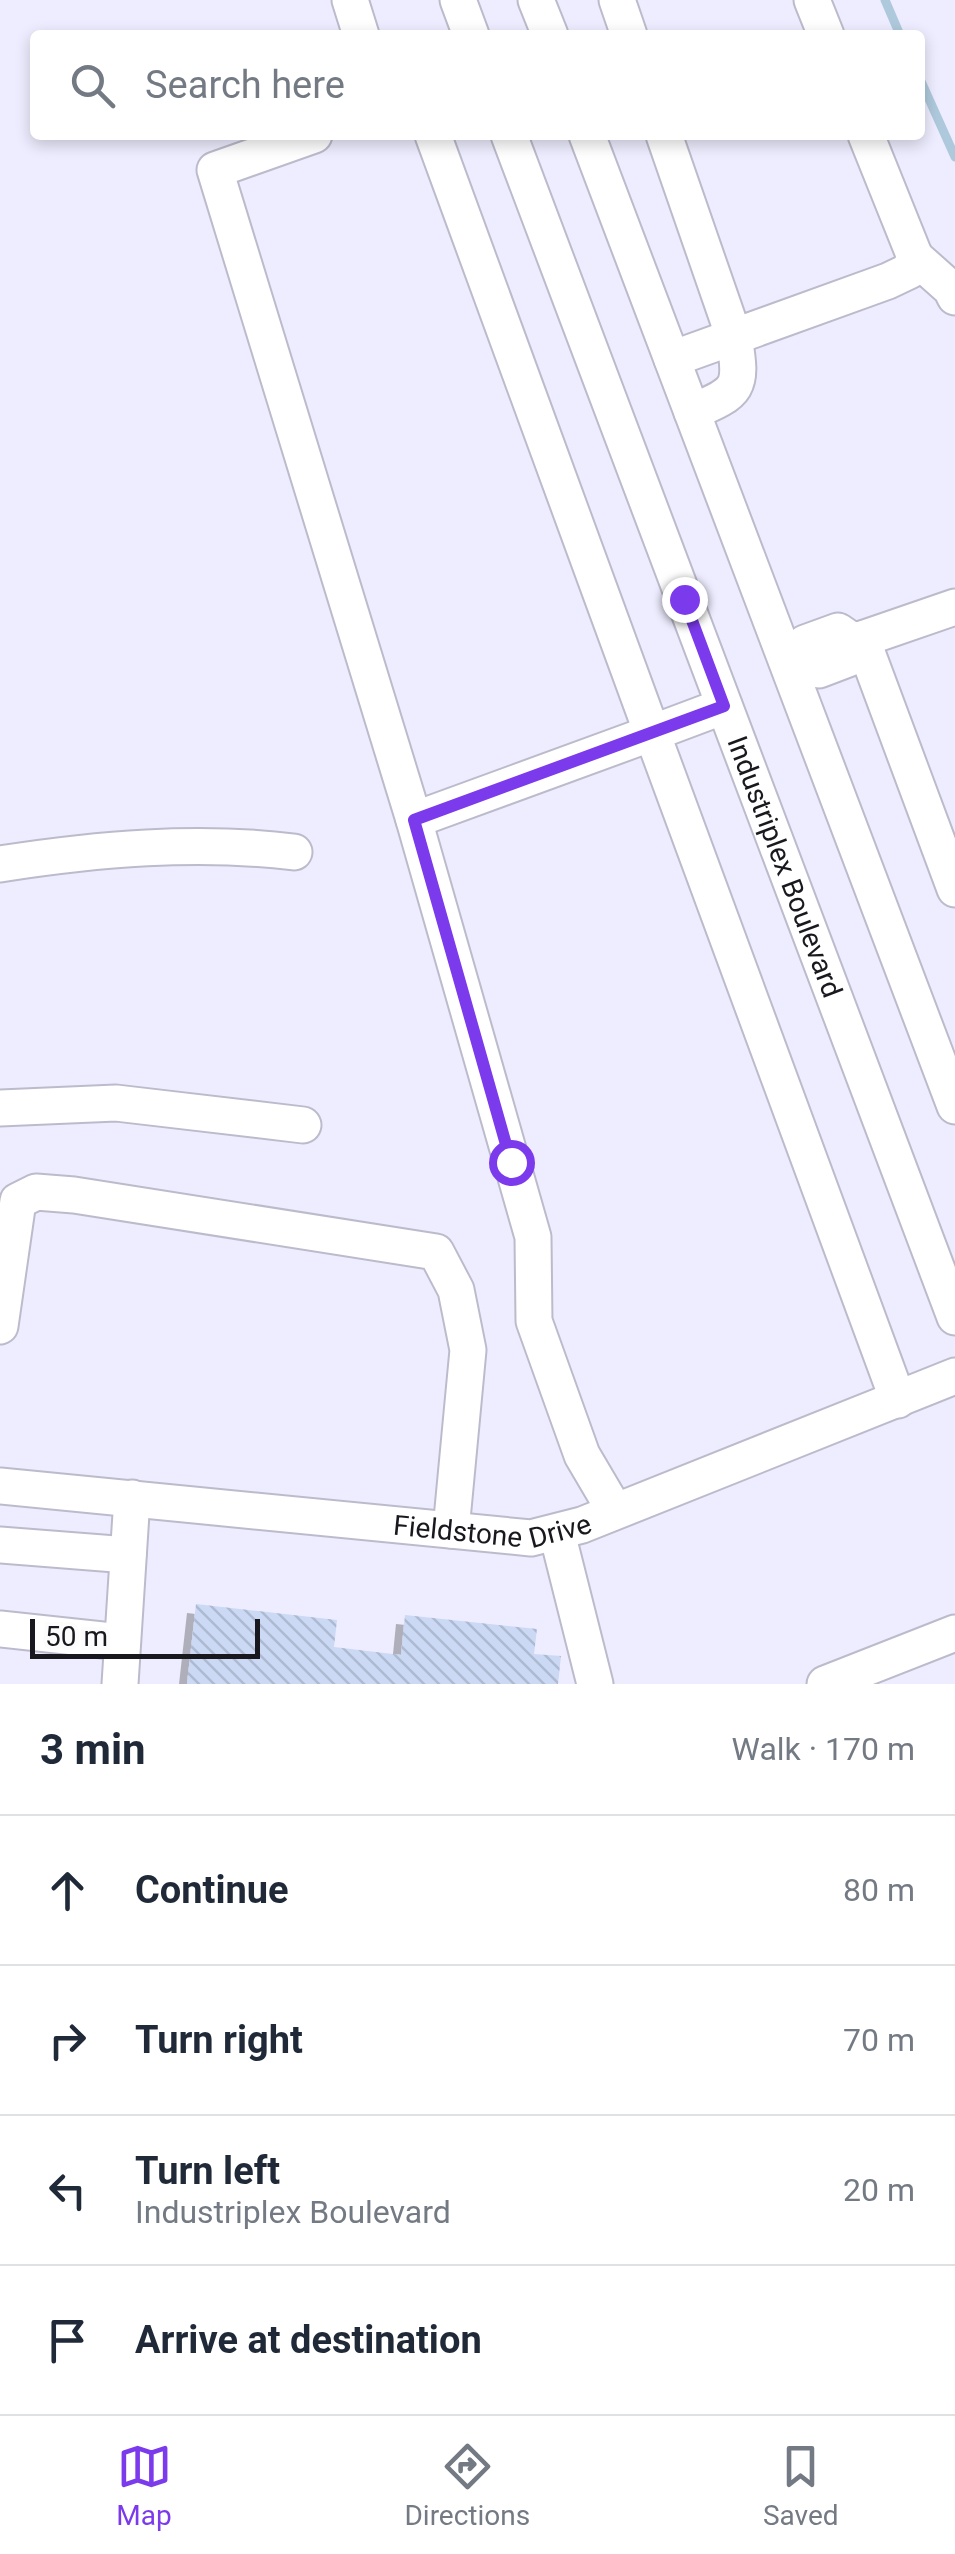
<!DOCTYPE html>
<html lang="en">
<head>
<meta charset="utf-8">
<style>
  body { margin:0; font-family:Roboto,sans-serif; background:#f2f2f3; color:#1f2937 }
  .scale { position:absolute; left:30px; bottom:25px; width:230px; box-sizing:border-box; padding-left:10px; border:5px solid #19181e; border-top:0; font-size:28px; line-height:35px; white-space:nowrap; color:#19181e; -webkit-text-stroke:8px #fcfcfc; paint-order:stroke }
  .stop { position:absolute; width:30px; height:30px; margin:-22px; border:8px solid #7c3aed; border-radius:50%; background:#fff }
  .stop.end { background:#7c3aed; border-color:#fff; box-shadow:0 2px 10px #0008 }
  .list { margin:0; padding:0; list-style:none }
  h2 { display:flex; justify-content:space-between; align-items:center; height:130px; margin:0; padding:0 40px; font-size:42px }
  h2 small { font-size:32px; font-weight:400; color:#747a83 }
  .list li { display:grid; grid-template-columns:65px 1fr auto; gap:30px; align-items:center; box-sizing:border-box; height:150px; padding:0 40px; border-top:2px solid #e0e1e3 }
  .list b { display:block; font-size:38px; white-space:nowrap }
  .list p { margin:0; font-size:32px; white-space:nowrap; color:#747a83 }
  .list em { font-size:32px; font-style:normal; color:#747a83 }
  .icon { flex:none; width:55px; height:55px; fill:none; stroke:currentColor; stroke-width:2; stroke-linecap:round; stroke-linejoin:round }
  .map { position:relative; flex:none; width:955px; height:1684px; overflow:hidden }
  .search { position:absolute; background:#fff; box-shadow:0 5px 15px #0003; left:30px; right:30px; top:30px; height:110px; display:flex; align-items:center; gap:25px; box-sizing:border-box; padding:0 35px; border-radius:10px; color:#747a83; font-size:38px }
  .sheet { height:730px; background:#fff }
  nav { display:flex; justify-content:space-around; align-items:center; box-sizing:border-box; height:140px; border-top:2px solid #e0e1e3; background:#fff; font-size:28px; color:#747a83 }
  nav a { display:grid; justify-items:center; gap:5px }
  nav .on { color:#7c3aed }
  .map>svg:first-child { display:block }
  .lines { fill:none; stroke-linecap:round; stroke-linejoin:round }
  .stream { stroke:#aec9dc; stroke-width:9 }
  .building { fill:url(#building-back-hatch); filter:url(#shadow) }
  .minor-casing { stroke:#bcbbcc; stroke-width:39 }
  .minor { stroke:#fff; stroke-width:35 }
  .route { stroke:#7c3aed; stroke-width:12 }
  .labels { text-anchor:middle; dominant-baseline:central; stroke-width:8; stroke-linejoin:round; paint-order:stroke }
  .street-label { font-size:28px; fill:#19181e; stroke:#fcfcfc }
</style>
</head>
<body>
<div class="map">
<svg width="955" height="1684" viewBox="0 0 955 1684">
  <defs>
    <pattern id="building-back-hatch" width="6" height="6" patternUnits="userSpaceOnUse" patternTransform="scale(2.5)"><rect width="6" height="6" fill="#cbd9f4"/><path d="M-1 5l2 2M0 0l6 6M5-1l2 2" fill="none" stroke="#aebad1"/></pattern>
    <filter id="shadow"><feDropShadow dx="-9" dy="9" stdDeviation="0" flood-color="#0004"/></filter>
  </defs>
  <rect width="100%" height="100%" fill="#eeedff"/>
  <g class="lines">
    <g class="stream">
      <polyline points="885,0 900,35"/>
      <polyline points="920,79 955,157"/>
    </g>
  </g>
  <polygon class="building" points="196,1604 337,1620 334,1647 401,1655 405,1615 537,1629 534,1654 561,1656 558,1684 187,1684"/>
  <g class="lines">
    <defs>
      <g id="minor">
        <polyline points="350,0 361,35"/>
        <polyline points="458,0 471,35"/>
        <polyline points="536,0 550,35"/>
        <polyline points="617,0 629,35"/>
        <polyline points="812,0 826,35"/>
        <polyline points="314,135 215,170 414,820 652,733 898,1400"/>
        <polyline points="433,135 652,733 724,706"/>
        <path id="s1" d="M509,135L955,1317"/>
        <polyline points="587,135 955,1106"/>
        <path d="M664,135L734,337C743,389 739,392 692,412"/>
        <polyline points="915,257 951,289 955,297"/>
        <polyline points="672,359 888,281 909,271 915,257 866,135"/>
        <polyline points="862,639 955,607"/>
        <polyline points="798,658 819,670 848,659 854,642"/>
        <polyline points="787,661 798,658 805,643 838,631 854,642 862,639 955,889"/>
        <polyline points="414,820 533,1237 534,1321 582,1455 615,1511"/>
        <path d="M0,864C96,849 197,840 294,852"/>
        <polyline points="0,1108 116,1103 303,1125"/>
        <polyline points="0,1326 18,1201 36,1192 74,1195 436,1252 456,1290 468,1350 451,1530"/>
        <path id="s2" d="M0,1486L531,1538L582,1525L955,1376"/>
        <polyline points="557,1533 595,1684"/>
        <polyline points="0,1545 128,1555"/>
        <polyline points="0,1629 121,1642"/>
        <polyline points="120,1684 132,1498"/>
        <polyline points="825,1684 955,1633"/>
      </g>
    </defs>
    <use href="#minor" class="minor-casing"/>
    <use href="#minor" class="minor"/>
  </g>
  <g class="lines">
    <polyline class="route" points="511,1162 414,820 724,706 684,599"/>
  </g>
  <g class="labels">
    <g class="street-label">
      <text stroke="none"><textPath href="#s1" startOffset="782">Industriplex Boulevard</textPath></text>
      <text stroke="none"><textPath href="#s2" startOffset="495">Fieldstone Drive</textPath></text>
    </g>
  </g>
</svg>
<div class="scale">50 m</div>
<div class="stop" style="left:511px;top:1162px"></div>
<div class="stop end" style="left:684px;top:599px"></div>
<div class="search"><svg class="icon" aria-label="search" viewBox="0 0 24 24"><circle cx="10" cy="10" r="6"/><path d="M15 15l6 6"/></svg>Search here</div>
</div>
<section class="sheet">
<h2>3 min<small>Walk · 170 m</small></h2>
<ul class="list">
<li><svg class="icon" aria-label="ahead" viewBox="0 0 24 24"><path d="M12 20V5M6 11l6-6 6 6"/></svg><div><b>Continue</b></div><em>80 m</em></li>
<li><svg class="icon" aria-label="right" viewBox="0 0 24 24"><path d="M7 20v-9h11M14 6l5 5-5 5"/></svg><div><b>Turn right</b></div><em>70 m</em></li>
<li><svg class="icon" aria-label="left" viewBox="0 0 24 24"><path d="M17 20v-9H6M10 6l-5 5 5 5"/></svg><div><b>Turn left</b><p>Industriplex Boulevard</p></div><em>20 m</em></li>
<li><svg class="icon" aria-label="arrive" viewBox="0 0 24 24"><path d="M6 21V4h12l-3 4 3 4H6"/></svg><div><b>Arrive at destination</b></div></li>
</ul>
</section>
<nav>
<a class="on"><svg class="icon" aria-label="map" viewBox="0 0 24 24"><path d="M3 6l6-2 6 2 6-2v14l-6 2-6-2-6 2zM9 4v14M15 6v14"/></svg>Map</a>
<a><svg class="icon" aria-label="directions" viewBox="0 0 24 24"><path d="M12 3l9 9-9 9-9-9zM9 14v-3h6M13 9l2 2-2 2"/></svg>Directions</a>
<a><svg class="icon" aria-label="saved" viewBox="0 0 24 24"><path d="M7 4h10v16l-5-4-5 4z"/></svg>Saved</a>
</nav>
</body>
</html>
